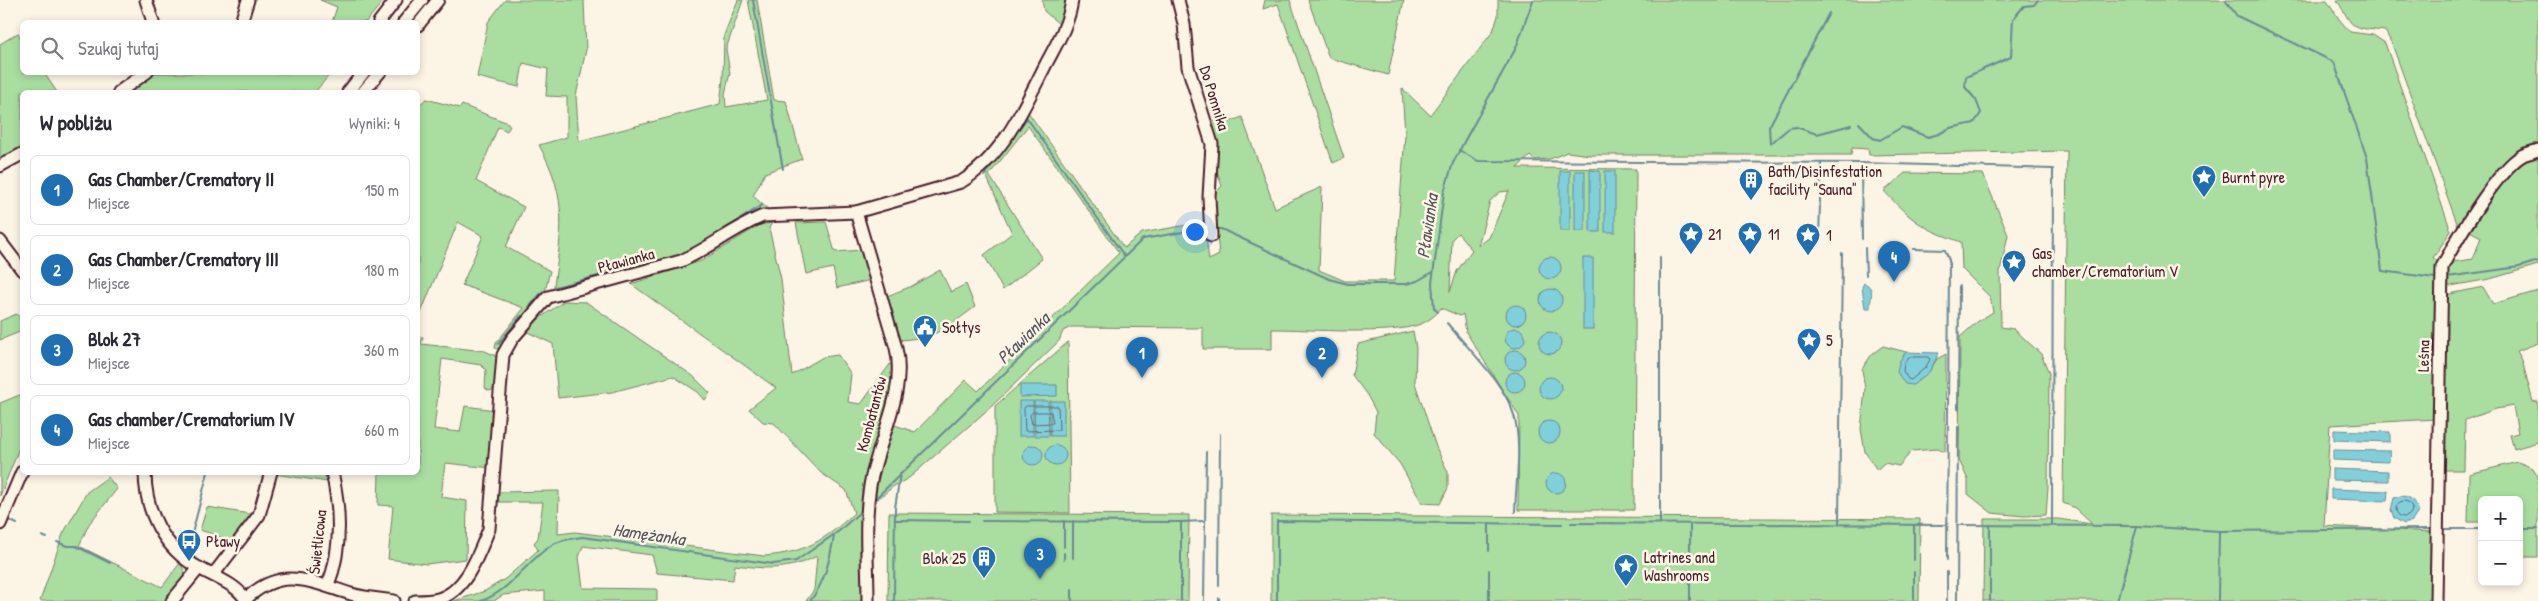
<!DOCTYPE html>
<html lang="pl">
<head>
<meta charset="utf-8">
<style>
  body { margin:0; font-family:"Patrick Hand",sans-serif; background:#f7f7f7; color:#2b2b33 }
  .controls { position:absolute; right:15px; bottom:15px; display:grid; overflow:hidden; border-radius:8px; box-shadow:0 2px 8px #0003 }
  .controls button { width:45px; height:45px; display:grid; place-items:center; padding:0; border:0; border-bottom:1px solid #e1e1e2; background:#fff; color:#2b2b33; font:25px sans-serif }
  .you { position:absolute; left:1194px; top:231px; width:18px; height:18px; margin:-12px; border:4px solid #fff; border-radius:50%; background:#1a73e8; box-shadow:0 0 0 8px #1a73e833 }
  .badge { display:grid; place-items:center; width:32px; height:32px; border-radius:50%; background:#1f6fb2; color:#fff; font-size:16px; font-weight:700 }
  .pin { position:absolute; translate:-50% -41px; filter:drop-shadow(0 1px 2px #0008) }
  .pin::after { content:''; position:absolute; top:26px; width:18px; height:15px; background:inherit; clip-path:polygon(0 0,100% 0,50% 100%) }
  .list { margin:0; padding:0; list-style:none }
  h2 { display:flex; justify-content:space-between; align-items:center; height:65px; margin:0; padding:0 20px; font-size:21px }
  h2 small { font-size:16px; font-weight:400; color:#7c7c81 }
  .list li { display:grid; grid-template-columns:32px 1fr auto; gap:15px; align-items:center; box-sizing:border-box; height:70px; margin:0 10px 10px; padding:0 10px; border:1px solid #e1e1e2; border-radius:8px }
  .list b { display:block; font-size:19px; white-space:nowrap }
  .list p { margin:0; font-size:16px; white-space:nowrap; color:#7c7c81 }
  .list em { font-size:16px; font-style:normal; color:#7c7c81 }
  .icon { flex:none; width:28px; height:28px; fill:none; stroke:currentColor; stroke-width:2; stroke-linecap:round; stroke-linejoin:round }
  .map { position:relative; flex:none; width:2538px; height:601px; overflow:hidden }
  .search { position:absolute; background:#fff; box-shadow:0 2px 8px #0003; left:20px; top:20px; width:400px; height:55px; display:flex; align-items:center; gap:12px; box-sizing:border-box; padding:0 18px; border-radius:8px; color:#7c7c81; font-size:19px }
  .panel { position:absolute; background:#fff; box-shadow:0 2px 8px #0003; left:20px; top:90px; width:400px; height:385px; border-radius:8px }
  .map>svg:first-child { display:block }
  .green { fill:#a9dea0; stroke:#7a7e66; fill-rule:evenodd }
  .water { fill:#80d0dc; stroke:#6a8995 }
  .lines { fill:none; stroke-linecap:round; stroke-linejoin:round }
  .shore { stroke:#606672; stroke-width:1 }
  .stream { stroke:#6a8995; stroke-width:2 }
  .minor-casing { stroke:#4a1f2b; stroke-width:15 }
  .minor { stroke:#fcf5e5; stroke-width:11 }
  .labels { text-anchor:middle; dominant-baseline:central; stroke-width:5; stroke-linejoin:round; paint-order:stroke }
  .street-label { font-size:16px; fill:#4a1f2b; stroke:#fcf5e5 }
  .poi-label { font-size:16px; fill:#4a1f2b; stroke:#fcf5e5; text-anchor:start }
  .water-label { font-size:18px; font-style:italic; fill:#5a5460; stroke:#fcf5e5 }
</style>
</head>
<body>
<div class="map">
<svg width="2538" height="601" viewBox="0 0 2538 601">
  <rect width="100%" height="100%" fill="#fcf5e5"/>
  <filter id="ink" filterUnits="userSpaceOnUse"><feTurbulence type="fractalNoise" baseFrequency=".02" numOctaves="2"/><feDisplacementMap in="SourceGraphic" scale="10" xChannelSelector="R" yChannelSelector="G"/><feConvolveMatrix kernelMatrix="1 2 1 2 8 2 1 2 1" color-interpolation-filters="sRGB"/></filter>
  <g filter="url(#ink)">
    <g class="green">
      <polygon points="320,0 384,0 366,22 332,22 337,7"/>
      <path d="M505,0H584L586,50L576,96L579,141L720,104L723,79L724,35L738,0H743L726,49L730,73L725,94L726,107L767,100L748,0H757L774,100L786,101L802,159L765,173L753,196L769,210L697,250L553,293C561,232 570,201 539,145L567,137V97L546,96L548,69L523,63L519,87L477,77L488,22Z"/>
      <polygon points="1042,0 1067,0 1064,19 1060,25 1044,11"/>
      <polygon points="1265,0 1290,0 1344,158 1333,163 1278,4 1263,9"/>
      <polygon points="1308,0 1404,0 1388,75 1329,58"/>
      <path d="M1498,0H2327L2339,19L2350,32L2373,35L2385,43L2451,231L2433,258L2438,261L2436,419L2330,425L2324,526L2432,532V601H1983L1984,519H2058L2092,524L2075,508L2063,503L2067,151L1869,155L1868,149L1852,148L1851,155H1590L1567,152L1550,159L1534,160L1530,156L1517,168L1636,169L1634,510H1518L1519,416L1466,332L1463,314L1460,316L1441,308C1436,315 1430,320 1421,324C1388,336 1311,329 1272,329V349H1203V328L1071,327L1063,331L1059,341L992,406L909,478L894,486L874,502L871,496L892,424L915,432L966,380L978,391L1119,253L1028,126L989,175L1042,259L1003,290L984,255L1012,233L984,171L1028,112L1124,248L1142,233L1204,222L1209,260L1219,255L1213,195L1222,186L1214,162L1211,123L1221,118L1225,124L1242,117L1275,208L1322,187L1319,270L1345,281H1394L1405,135L1402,88L1430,115L1493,31L1498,16ZM1509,191L1489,238L1478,246L1490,201L1500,192ZM1458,233L1472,250L1457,271L1450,292L1452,239Z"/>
      <path d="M2337,0H2538V147L2523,153L2462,228L2458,226L2392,44L2385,31C2348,27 2355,30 2337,0Z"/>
      <polygon points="18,33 22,40 22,72 44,73 57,92 22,92 22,150 0,163 0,44"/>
      <polygon points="155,73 331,73 315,92 128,92"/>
      <polygon points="426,99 460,108 462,105 508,123 510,126 507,131 498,127 476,181 524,207 506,247 550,271 544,295 501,350 495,348 496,343 524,308 462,285 483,236 458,222 418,320 418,106"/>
      <path d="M2538,153V265L2490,279L2445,287V273L2453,262L2473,259L2481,237L2468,230C2488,200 2504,169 2538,153Z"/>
      <path d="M1905,173L1983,174L2008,235L2000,272L2001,327L2014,329L2041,354L2049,373L2048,488L2046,515L2024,516L1992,513L1968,494V480L1959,460L1960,337L1977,322L1993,312L1990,297L1962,269L1961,242C1921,228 1912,221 1884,191Z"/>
      <polygon points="826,222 835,252 862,250 871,280 837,288 833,268 806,274 796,223"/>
      <path d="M772,223L769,228L781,279L792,375L823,357L838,355L851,374L848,402L861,404L893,360C895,406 869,447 864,494C860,529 864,566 864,601H806L814,590L817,556C788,571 767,569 735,565L733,580L657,573L652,555L583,546L579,557L583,588L657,589V601H545V591L503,595L494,601H454L485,591L505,579L538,550L534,543L538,538L543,502H495L496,492L559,491L558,534L575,532L764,556C805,553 825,540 854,513L846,490L821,473L774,423L763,422L749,409L776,388L631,284L701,261L760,225Z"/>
      <path d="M940,270L951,292L966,284L975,307C946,328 939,337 901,340L887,296L912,286Z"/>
      <polygon points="2483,287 2493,304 2538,291 2538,343 2517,351 2522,360 2533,402 2538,401 2538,442 2514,449 2510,435 2518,433 2513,406 2496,409 2465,420 2464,470 2442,470 2445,295"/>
      <polygon points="564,301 586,302 693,376 710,393 705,400 698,392 673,376 612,392 558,398 553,344 523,330"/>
      <polygon points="16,314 22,319 22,331 0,340 0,321"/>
      <polygon points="1413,331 1416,348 1415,383 1436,447 1448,472 1448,488 1440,504 1422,503 1400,464 1374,433 1376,412 1367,395 1352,375 1358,344"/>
      <polygon points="418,336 423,337 421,344 485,351 498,357 496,389 489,391 485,388 486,370 481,365 442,359 434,429 460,432 465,406 495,410 492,468 445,463 441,497 467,501 466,559 426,564 388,559 393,506 378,505 379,473 418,472"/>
      <polygon points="1068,342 1070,513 995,512 995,406"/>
      <polygon points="1883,346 1906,352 1899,362 1929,372 1937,359 1946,354 1945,452 1937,449 1912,451 1899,466 1884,463 1877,470 1865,452 1861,429 1865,389 1862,369 1872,354"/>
      <polygon points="22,394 22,441 0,496 0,403"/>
      <polygon points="2518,462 2533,468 2538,476 2538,557 2521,557 2519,500 2482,500 2482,522 2468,522 2469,474"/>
      <polygon points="274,472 326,473 328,482 274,474"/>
      <polygon points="108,477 117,489 89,524 79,546 162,587 180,563 187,576 168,601 40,601 63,534 87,492"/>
      <polygon points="207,507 256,515 235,542 200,530"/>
      <polygon points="889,513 1189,515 1188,601 888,601"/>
      <polygon points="1271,515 1920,519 1919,601 1271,601"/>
    </g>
    <g class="water">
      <polygon points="1590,170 1600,171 1600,232 1590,232"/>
      <rect x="1560" y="171" width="10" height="60"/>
      <rect x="1575" y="171" width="10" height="60"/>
      <rect x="1605" y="171" width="10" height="61"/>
      <circle cx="1550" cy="268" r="11"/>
      <rect x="1583" y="258" width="10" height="71"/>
      <path d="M1864,283C1876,288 1870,298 1870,308H1865L1862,287Z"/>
      <circle cx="1551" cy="300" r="11"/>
      <circle cx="1516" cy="315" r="10"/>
      <circle cx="1515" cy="338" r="10"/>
      <circle cx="1550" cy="343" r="11"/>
      <circle cx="1515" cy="360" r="10"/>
      <polygon points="1906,352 1939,353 1929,372 1913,385 1905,384 1897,372 1899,362"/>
      <circle cx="1515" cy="382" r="10"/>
      <circle cx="1550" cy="388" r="11"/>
      <polygon points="1020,385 1057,385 1057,396 1020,397"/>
      <rect x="1019" y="401" width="14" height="35"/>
      <polygon points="1034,401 1048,401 1049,436 1035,436"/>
      <rect x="1050" y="401" width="14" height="35"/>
      <circle cx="1549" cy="432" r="11"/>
      <polygon points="2334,430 2390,432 2390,442 2334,440"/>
      <circle cx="1056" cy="455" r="10"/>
      <circle cx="1033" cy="455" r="10"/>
      <polygon points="2333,450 2390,451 2389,462 2333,460"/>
      <polygon points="2332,469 2388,471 2388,481 2332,480"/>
      <circle cx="1556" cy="483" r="10"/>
      <polygon points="2331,489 2388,491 2387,501 2331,499"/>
      <path d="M2400,496C2412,496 2413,501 2419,511L2412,521L2404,524L2394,518L2391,510L2394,498Z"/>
    </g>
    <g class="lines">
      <g class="shore">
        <polygon points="1909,357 1928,357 1930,360 1925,368 1911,380 1908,379 1903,371 1904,364"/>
        <polygon points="1026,406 1058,406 1059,430 1025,431 1024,409"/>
        <polygon points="1033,412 1051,412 1053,423 1032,424 1030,415"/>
        <circle cx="2404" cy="509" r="8"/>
      </g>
      <g class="stream">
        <polyline points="753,0 783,169"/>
        <polyline points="2225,0 2237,16 2334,62 2367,158 2382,271 2435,278"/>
        <polyline points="1829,13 1769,127 1770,144 1789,128 1796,127 1817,134 1851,125"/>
        <polyline points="1859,123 1873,138 1880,140 1902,127 1928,137 1939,134 1950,128 1974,123 1981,113 1976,100 1965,87 1966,77 2011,57 2013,19 2024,6 2034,5 2038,0"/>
        <polyline points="1008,144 1027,118 1125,257"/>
        <polyline points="1459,150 1478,161 1643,162"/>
        <polyline points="1646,162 1861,163 2053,169 2052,526"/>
        <polyline points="1861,164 1862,239"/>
        <polyline points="984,176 1003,150"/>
        <polyline points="1215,229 1221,229 1329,279 1348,284 1406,284 1417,281 1433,272"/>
        <polyline points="1819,240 1821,163"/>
        <polyline points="707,241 762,205"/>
        <polyline points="1865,248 1866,275"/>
        <polyline points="1913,249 1945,250 1949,260 1947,560"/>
        <polyline points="2447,277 2519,267 2538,261"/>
        <polyline points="555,287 677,256 701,244"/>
        <polyline points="529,307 543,291"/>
        <polyline points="1438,312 1434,308 1432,283 1444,192 1453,163 1465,140 1516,48 1533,0"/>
        <path d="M1447,323C1469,350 1511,389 1516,424C1521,452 1516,483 1515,512"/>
        <polyline points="498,344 521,316"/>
        <polyline points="1958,409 1959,286"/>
        <polyline points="875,499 1143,239 1206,228"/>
        <polyline points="9,520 17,524"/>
        <polyline points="895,520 969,521"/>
        <polyline points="982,521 1181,522 1181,601"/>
        <polyline points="1181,522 1204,521"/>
        <polyline points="1660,522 1660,257"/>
        <polyline points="1571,523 1947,525"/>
        <polyline points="1839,524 1842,253"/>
        <polyline points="1957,525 2137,526 2219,531 2431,529"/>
        <polyline points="2443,529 2482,529"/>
        <polyline points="2519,529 2538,529"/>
        <polyline points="42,536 47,538"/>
        <polyline points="57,542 67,546 76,546 110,563"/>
        <polyline points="1064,547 1064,521"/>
        <polyline points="188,549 208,472"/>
        <polyline points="1489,551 1489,523"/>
        <polyline points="1073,558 1073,521"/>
        <polyline points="1690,559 1690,524"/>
        <polyline points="1064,560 1064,553"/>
        <polyline points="1914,560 1914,525"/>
        <polyline points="1947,572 1947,601"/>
        <polyline points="1219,586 1220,434"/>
        <path d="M481,601C509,592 525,563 549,547C558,540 571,539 583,537L773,564L796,561L839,531L860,512"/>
        <path d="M810,601C825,583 830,558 834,536"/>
        <polyline points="894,601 895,508 900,474"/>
        <polyline points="1072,601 1072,589"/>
        <polyline points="1204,601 1206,452"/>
        <polyline points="1219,601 1219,598"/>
        <polyline points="1277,601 1277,521 1562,524"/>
        <polyline points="1489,601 1489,570"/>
        <polyline points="1690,601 1690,571"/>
        <polyline points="1914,601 1914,572"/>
        <polyline points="1957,601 1958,427"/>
        <polyline points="1990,601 1990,525"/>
        <polyline points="2117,601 2137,526"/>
        <polyline points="2218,601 2219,531"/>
      </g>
      <defs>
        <g id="minor">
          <polyline points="146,0 153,22"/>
          <polyline points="1178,0 1184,24 1188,67 1212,144 1209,197 1211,236"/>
          <polyline points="241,22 248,0"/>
          <polyline points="379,22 396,0"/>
          <polyline points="404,22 422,0"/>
          <polyline points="418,25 438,0"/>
          <polyline points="119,92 147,72"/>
          <polyline points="348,92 364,72"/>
          <polyline points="363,92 380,72"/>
          <polyline points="0,166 22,154"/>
          <path d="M856,212L896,348C907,394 877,441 870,486C864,523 868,563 868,601"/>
          <polyline points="0,241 22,270"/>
          <path d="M145,472C145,512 164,549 199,568C214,577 239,585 246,601"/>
          <polyline points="0,524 22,472"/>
          <polyline points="213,575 259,515 271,472"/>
          <path d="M328,585C342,550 340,508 332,472"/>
          <path d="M246,599C282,565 311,582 351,594C365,598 380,599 394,601"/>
          <polyline points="172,601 199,568"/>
          <path d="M415,601C423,601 431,601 438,599C466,592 479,553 489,529L503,355L512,339L548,297L681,261C710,248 734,228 763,216L856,212L961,182C1004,155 1024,107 1046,64C1057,43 1069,24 1072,0"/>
          <path d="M2436,601L2442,267C2456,240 2497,170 2523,155C2528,153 2533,152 2538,150"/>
        </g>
      </defs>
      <use href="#minor" class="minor-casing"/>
      <use href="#minor" class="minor"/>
    </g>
  </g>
  <defs>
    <symbol id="sight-pin" viewBox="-11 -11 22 30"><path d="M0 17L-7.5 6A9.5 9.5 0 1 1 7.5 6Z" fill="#1f6fb2" stroke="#fcf5e5"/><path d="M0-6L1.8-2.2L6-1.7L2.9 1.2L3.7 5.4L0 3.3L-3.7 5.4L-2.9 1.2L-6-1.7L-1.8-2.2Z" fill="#fff"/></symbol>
    <symbol id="building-pin" viewBox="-11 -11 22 30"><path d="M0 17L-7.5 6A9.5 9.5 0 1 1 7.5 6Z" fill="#1f6fb2" stroke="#fcf5e5"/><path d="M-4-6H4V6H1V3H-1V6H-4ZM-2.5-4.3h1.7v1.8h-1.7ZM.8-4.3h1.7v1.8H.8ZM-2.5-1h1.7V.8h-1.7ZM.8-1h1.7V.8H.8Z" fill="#fff"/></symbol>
    <symbol id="civic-pin" viewBox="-11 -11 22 30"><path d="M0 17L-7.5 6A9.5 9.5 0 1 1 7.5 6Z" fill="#1f6fb2" stroke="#fcf5e5"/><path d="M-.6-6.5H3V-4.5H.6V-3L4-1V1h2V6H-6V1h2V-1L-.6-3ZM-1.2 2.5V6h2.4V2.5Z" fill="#fff"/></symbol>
    <symbol id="bus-pin" viewBox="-11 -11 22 30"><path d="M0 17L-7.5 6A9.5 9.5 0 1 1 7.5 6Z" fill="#1f6fb2" stroke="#fcf5e5"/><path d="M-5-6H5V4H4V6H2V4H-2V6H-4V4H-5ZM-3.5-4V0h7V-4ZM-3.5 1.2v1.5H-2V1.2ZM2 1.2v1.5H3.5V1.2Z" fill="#fff"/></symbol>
  </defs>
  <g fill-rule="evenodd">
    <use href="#sight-pin" x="2190" y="163" width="28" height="38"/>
    <use href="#building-pin" x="1737" y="166" width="28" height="38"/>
    <use href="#sight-pin" x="1677" y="220" width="28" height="38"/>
    <use href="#sight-pin" x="1736" y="220" width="28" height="38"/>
    <use href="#sight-pin" x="1794" y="221" width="28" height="38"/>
    <use href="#sight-pin" x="2000" y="248" width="28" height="38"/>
    <use href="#civic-pin" x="911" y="313" width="28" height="38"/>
    <use href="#sight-pin" x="1795" y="326" width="28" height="38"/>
    <use href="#bus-pin" x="175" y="527" width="28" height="38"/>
    <use href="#building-pin" x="970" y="544" width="28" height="38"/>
    <use href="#sight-pin" x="1612" y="552" width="28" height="38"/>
  </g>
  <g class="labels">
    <g class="street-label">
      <text transform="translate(1215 98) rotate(73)">Do Pomnika</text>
      <text transform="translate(626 260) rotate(-15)">Pławianka</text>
      <text transform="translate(2423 356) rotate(-89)">Leśna</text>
      <text transform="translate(871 414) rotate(-75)">Kombatantów</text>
      <text transform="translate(317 542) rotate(-84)">Świetlicowa</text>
    </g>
    <g class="poi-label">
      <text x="1768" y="171">Bath/Disinfestation<tspan x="1768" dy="18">facility "Sauna"</tspan></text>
      <text x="2222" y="177">Burnt pyre</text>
      <text x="1708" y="234">21</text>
      <text x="1768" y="234">11</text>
      <text x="1826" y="235">1</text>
      <text x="2032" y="253">Gas<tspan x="2032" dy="18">chamber/Crematorium V</tspan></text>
      <text x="942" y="327">Sołtys</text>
      <text x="1826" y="340">5</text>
      <text x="206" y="541">Pławy</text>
      <text x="1644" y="557">Latrines and<tspan x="1644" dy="18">Washrooms</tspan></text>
      <text x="966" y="558" text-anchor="end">Blok 25</text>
    </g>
    <g class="water-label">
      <text transform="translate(1427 226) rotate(-82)">Pławianka</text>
      <text transform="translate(1023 338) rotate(-44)">Pławianka</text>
      <text transform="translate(649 534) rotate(8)">Hamężanka</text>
    </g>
  </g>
</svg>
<div class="controls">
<button>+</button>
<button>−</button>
</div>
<div class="you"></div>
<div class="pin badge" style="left:1142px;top:378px">1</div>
<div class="pin badge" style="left:1322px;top:378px">2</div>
<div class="pin badge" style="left:1040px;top:579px">3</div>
<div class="pin badge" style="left:1894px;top:282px">4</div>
<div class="search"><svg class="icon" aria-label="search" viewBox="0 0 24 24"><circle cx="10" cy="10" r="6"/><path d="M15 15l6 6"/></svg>Szukaj tutaj</div>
<section class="panel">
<h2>W pobliżu<small>Wyniki: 4</small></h2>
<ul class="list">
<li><span class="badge">1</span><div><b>Gas Chamber/Crematory II</b><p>Miejsce</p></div><em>150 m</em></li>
<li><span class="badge">2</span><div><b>Gas Chamber/Crematory III</b><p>Miejsce</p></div><em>180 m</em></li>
<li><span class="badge">3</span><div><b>Blok 27</b><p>Miejsce</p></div><em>360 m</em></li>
<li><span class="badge">4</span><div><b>Gas chamber/Crematorium IV</b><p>Miejsce</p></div><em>660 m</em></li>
</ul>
</section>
</div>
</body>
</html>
